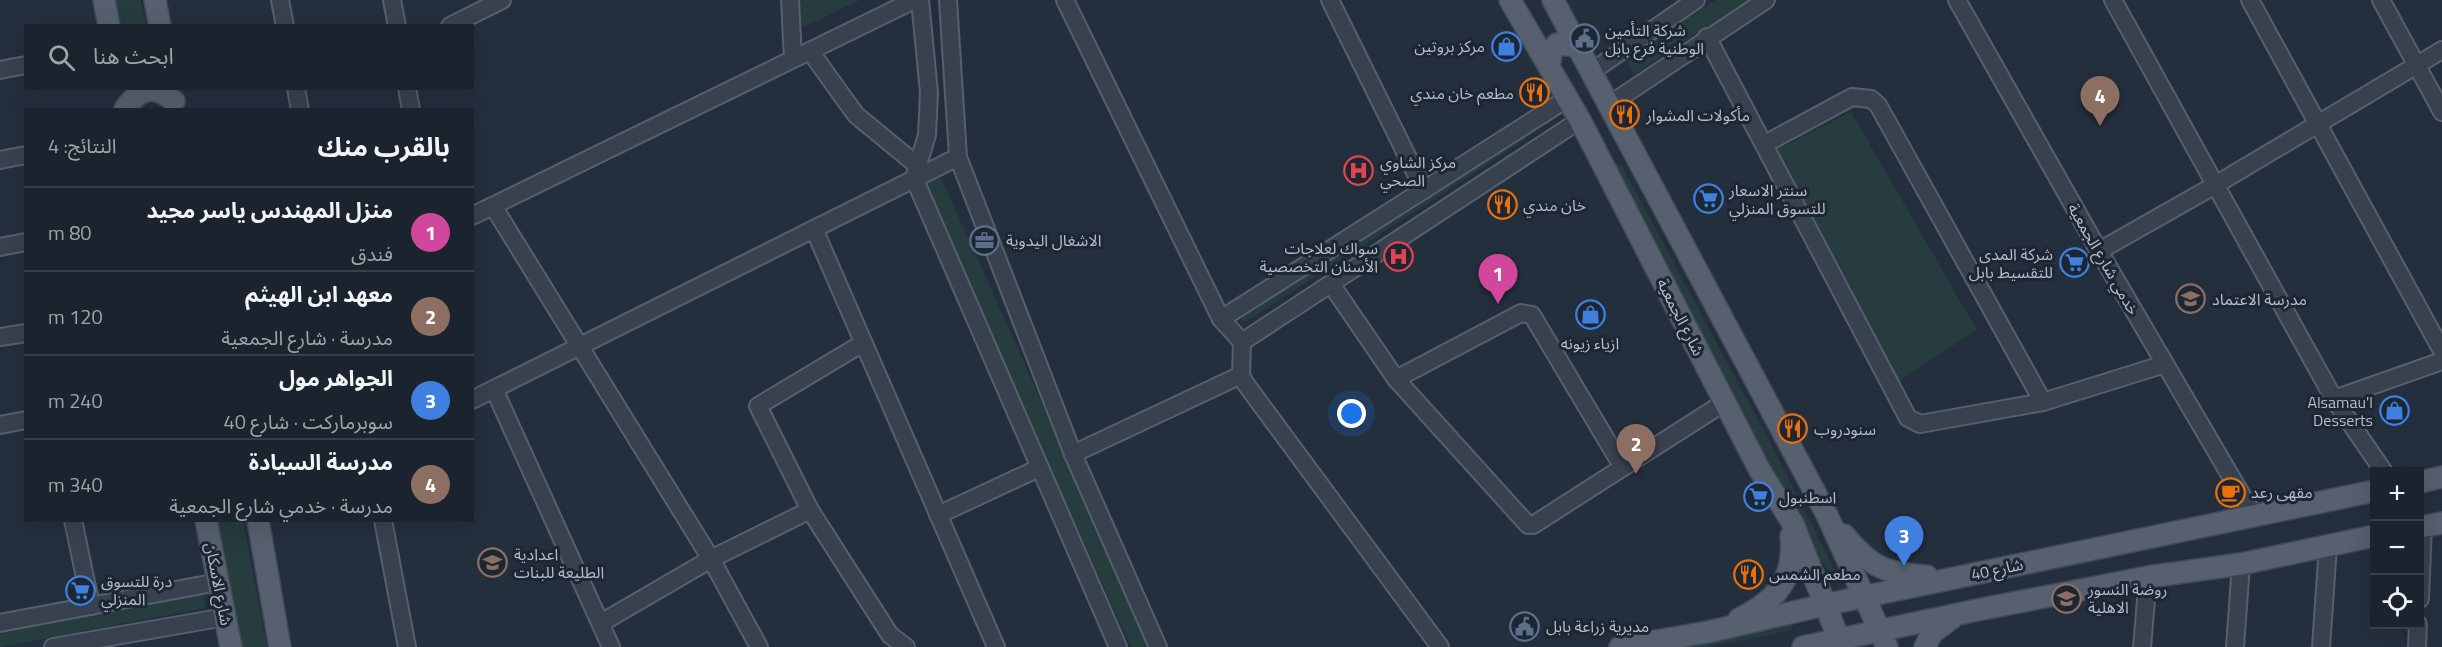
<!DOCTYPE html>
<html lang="ar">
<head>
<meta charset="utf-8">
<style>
  body { margin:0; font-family:"Titillium Web","Noto Sans Arabic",sans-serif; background:#282f3a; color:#f1f3f6; direction:rtl }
  .controls { position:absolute; right:18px; bottom:18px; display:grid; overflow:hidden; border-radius:0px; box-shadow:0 6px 24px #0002 }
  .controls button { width:54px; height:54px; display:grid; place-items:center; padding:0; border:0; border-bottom:2px solid #39404a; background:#1b232e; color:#f1f3f6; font:30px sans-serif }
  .you { position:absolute; left:1352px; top:414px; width:21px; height:21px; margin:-15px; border:4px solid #fff; border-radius:50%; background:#1a73e8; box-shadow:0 0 0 9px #1a73e833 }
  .badge { display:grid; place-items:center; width:39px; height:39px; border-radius:50%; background:#bca0f2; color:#fff; font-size:20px; font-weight:700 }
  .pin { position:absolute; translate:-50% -50px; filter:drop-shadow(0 2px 3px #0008) }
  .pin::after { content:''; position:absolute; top:32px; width:21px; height:18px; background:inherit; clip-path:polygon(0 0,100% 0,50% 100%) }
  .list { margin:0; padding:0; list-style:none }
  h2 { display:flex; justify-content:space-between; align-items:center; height:78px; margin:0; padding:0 24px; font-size:26px }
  h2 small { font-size:20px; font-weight:400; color:#a0a4aa }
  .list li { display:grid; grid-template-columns:39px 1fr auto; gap:18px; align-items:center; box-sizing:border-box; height:84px; padding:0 24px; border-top:2px solid #39404a }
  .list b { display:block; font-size:22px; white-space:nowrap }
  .list p { margin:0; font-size:20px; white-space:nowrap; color:#a0a4aa }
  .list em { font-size:20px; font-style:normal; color:#a0a4aa }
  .icon { flex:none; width:33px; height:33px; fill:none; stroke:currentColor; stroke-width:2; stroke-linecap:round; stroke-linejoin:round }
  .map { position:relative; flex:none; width:2442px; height:647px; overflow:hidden; direction:ltr }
  .search { position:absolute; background:#1b232e; box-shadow:0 6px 24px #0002; left:24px; top:24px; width:450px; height:66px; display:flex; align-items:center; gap:15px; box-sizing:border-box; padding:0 21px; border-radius:0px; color:#a0a4aa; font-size:22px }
  .panel { position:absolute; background:#1b232e; box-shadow:0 6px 24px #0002; left:24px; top:108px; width:450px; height:414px; border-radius:0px; direction:rtl }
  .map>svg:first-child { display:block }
  .green { fill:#263c3f }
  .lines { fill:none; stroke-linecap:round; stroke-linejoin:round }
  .minor-casing { stroke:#565f6c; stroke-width:20 }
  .major-casing { stroke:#414a57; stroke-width:24 }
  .minor { stroke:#38414e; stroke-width:16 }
  .major { stroke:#56606e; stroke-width:21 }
  .labels { text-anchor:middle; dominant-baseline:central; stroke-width:6; stroke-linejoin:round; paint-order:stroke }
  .poi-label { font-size:16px; fill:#b4bcc9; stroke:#1d2633; text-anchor:start }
  .street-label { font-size:16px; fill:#b4bcc9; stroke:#1d2633 }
</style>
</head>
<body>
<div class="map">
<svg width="2442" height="647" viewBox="0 0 2442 647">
  <rect width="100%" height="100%" fill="#242f3e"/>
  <g class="green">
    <polygon points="114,0 141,0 146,25 119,25"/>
    <polygon points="798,0 860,0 799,29"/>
    <polygon points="1716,0 1749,0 1634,74 1625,58"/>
    <polygon points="1851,112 1977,330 1896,383 1774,151"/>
    <polygon points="1519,127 1526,139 1244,323 1237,311"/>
    <polygon points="1617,163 1622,166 1771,444 1837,575 1835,579 1793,524 1610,166"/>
    <polygon points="938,171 1152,647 1131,647 921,181"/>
    <polygon points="217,521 243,521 267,647 241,647"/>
    <polygon points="204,594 205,608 0,647 0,632"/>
    <polygon points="1790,617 1792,630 1709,647 1641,647"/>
  </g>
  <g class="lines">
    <defs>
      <g id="minor">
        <polyline points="280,0 285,26"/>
        <polyline points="392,0 397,26"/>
        <polyline points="790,0 793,59"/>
        <polyline points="920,0 929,92 927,135 914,178 1118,647"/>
        <polyline points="948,0 958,157 1073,454 1158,647"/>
        <polyline points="1065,0 1221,319 1242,342 1241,375 1245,383 1440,647"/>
        <polyline points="1330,0 1424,190"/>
        <polyline points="1957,0 2099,251 2254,516"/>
        <polyline points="2113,0 2334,399 2384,472"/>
        <polyline points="2250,0 2442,351"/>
        <polyline points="2381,0 2442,112"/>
        <polyline points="450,26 502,0"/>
        <polyline points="1707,37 1908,418 1920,424 2043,402 2165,364"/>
        <polyline points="810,51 856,115 918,166"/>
        <polyline points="0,70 26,65"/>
        <polyline points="1591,72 1696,0"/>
        <polyline points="296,88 300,110"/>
        <polyline points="407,88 411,110"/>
        <polyline points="1609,105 1766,0"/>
        <polyline points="1765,144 1852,97 1871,99 1878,105 2043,402"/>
        <polyline points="0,160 26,155"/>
        <polyline points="493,206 711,559 759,647"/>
        <polyline points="472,216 914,0"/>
        <polyline points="814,229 996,647"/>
        <polyline points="0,247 26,242"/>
        <polyline points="2099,251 2217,184 2442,50"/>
        <polyline points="1331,284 1396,379 1528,525 1533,525 1725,402"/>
        <polyline points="1221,319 1568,98"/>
        <polyline points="0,337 26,333"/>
        <polyline points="1242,342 1580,120"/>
        <polyline points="863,343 758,406 810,510 890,635 906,647"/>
        <polyline points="1396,379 1521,313 1532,315 1622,466"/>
        <polyline points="494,389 611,647"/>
        <polyline points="2334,399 2442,361"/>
        <polyline points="472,400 958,157"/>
        <polyline points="0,425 26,420"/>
        <polyline points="1073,454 1241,375"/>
        <polyline points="938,515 1039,468"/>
        <polyline points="73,520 91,606"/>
        <polyline points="383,520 407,647"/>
        <polyline points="2420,599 2423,526"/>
        <polyline points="0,623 218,582"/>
        <polyline points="601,623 711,559 810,510"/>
        <polyline points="53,647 225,617"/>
        <polyline points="2142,647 2148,577"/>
        <polyline points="2235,647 2241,564"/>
        <polyline points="2321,647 2328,546"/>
        <polyline points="2417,647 2418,624"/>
      </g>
      <g id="major">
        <polyline points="104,0 109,26"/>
        <polyline points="155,0 160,26"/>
        <polyline points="1510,0 1580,120 1759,469 1793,524 1842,647"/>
        <polyline points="1553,0 1827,515 1887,647"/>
        <polyline points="1549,67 1552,50 1557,44 1578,46"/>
        <path d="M125,109C139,88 155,84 174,101"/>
        <polyline points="2420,482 2442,477"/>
        <polyline points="206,520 231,647"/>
        <polyline points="258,520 280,647"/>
        <polyline points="2420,527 2442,523"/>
        <path d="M1844,535C1872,568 1884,573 1927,576"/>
        <path d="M1739,619C1777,600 1795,579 1791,536"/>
        <polyline points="1620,647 1708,632 1824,605 2374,491"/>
        <polyline points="1803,647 1977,610 2148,577 2241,564 2374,536"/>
        <polyline points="1925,647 1932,633 1952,618"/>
      </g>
    </defs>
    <use href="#minor" class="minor-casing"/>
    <use href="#major" class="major-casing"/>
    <use href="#minor" class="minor"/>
    <use href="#major" class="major"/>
  </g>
  <defs>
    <symbol id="civic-ring" viewBox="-11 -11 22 22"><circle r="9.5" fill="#1d2633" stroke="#5c6f8a" stroke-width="1.5"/><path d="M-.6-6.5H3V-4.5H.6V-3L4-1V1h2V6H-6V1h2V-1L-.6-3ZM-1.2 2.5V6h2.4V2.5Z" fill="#5c6f8a"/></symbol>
    <symbol id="shop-ring" viewBox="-11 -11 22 22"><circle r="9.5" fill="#1d2633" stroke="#3f7fe0" stroke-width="1.5"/><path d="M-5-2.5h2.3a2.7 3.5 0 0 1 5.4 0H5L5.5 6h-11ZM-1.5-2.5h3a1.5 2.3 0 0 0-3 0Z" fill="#3f7fe0"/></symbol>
    <symbol id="restaurant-ring" viewBox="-11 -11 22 22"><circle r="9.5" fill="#1d2633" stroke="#e8710a" stroke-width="1.5"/><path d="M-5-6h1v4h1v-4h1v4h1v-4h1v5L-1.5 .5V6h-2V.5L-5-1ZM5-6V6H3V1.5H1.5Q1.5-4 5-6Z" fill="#e8710a"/></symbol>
    <symbol id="hospital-ring" viewBox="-11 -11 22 22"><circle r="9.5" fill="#1d2633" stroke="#e0444e" stroke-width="1.5"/><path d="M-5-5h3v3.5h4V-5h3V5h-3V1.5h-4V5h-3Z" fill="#e0444e"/></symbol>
    <symbol id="supermarket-ring" viewBox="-11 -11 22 22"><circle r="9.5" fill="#1d2633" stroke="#3f7fe0" stroke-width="1.5"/><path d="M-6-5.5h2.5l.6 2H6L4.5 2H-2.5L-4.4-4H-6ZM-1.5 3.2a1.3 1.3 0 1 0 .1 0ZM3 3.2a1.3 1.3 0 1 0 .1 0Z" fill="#3f7fe0"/></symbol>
    <symbol id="office-ring" viewBox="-11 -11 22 22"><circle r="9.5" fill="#1d2633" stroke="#5c6f8a" stroke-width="1.5"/><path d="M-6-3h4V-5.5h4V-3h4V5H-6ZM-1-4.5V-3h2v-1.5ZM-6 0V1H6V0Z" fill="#5c6f8a"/></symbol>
    <symbol id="school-ring" viewBox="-11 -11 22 22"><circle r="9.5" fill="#1d2633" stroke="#8d6e63" stroke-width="1.5"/><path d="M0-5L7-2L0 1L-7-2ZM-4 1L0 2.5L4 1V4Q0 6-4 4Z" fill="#8d6e63"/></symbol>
    <symbol id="cafe-ring" viewBox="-11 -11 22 22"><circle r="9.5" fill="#1d2633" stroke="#e8710a" stroke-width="1.5"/><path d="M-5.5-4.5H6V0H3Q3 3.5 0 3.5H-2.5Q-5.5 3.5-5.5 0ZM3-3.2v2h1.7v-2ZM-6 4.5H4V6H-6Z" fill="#e8710a"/></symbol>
  </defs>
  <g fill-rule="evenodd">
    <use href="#civic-ring" x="1568" y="22" width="33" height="33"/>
    <use href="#shop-ring" x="1490" y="30" width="33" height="33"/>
    <use href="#restaurant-ring" x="1518" y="76" width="33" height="33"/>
    <use href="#restaurant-ring" x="1608" y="98" width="33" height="33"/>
    <use href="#hospital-ring" x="1342" y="154" width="33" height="33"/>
    <use href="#supermarket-ring" x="1692" y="182" width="33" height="33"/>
    <use href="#restaurant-ring" x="1486" y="188" width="33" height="33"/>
    <use href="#office-ring" x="968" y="224" width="33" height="33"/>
    <use href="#hospital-ring" x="1382" y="240" width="33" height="33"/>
    <use href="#supermarket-ring" x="2058" y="246" width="33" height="33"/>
    <use href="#school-ring" x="2174" y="282" width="33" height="33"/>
    <use href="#shop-ring" x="1574" y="298" width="33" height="33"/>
    <use href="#shop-ring" x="2378" y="394" width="33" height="33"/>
    <use href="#restaurant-ring" x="1776" y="412" width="33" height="33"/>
    <use href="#cafe-ring" x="2214" y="476" width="33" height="33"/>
    <use href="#supermarket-ring" x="1742" y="480" width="33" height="33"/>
    <use href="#school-ring" x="476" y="546" width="33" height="33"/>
    <use href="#restaurant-ring" x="1732" y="558" width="33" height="33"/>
    <use href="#supermarket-ring" x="64" y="574" width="33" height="33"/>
    <use href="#school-ring" x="2050" y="582" width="33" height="33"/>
    <use href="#civic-ring" x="1508" y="610" width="33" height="33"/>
  </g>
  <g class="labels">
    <g class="poi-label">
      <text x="1605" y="30">شركة التأمين<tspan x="1605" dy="18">الوطنية فرع بابل</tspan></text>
      <text x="1485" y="46" text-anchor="end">مركز بروتين</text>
      <text x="1514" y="93" text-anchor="end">مطعم خان مندي</text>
      <text x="1646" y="115">مأكولات المشوار</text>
      <text x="1380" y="162">مركز الشاوي<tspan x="1380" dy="18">الصحي</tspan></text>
      <text x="1729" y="190">سنتر الاسعار<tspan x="1729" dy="18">للتسوق المنزلي</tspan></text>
      <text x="1523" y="205">خان مندي</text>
      <text x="1006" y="240">الاشغال اليدوية</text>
      <text x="1378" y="248" text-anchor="end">سواك لعلاجات<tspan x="1378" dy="18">الأسنان التخصصية</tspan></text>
      <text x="2053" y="254" text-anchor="end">شركة المدى<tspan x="2053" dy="18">للتقسيط بابل</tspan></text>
      <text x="2212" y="299">مدرسة الاعتماد</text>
      <text x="1590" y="343" text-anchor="middle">ازياء زيونه</text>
      <text x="2373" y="402" text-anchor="end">Alsamau'l<tspan x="2373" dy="18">Desserts</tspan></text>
      <text x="1814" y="429">سنودروب</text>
      <text x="2251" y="492">مقهى رعد</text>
      <text x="1779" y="497">اسطنبول</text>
      <text x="514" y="554">اعدادية<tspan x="514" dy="18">الطليعة للبنات</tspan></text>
      <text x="1769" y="574">مطعم الشمس</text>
      <text x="101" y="581">درة للتسوق<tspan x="101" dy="18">المنزلي</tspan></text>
      <text x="2088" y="589">روضة النسور<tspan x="2088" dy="18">الاهلية</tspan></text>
      <text x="1546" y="626">مديرية زراعة بابل</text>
    </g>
    <g class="street-label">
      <text transform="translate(2104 259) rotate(60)">خدمي شارع الجمعية</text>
      <text transform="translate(1681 317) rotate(63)">شارع الجمعية</text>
      <text transform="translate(1997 569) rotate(-12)">شارع 40</text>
      <text transform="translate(219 584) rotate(79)">شارع الاسكان</text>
    </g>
  </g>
</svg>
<div class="controls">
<button>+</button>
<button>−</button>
<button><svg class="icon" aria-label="locate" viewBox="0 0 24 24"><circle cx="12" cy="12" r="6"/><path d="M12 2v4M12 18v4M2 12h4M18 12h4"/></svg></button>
</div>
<div class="you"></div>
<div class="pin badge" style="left:1498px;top:304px;background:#d1479c">1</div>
<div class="pin badge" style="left:1636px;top:474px;background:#8d6e63">2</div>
<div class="pin badge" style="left:1904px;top:566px;background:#3f7fe0">3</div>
<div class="pin badge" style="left:2100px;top:126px;background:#8d6e63">4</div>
<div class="search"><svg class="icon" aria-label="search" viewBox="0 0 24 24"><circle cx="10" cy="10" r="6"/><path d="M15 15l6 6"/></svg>ابحث هنا</div>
<section class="panel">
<h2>بالقرب منك<small>النتائج: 4</small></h2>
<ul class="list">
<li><span class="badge" style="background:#d1479c">1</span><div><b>منزل المهندس ياسر مجيد</b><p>فندق</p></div><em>80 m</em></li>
<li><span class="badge" style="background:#8d6e63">2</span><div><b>معهد ابن الهيثم</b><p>مدرسة · شارع الجمعية</p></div><em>120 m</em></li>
<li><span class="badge" style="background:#3f7fe0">3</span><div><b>الجواهر مول</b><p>سوبرماركت · شارع 40</p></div><em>240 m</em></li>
<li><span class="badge" style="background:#8d6e63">4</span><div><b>مدرسة السيادة</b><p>مدرسة · خدمي شارع الجمعية</p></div><em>340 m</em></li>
</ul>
</section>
</div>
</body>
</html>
